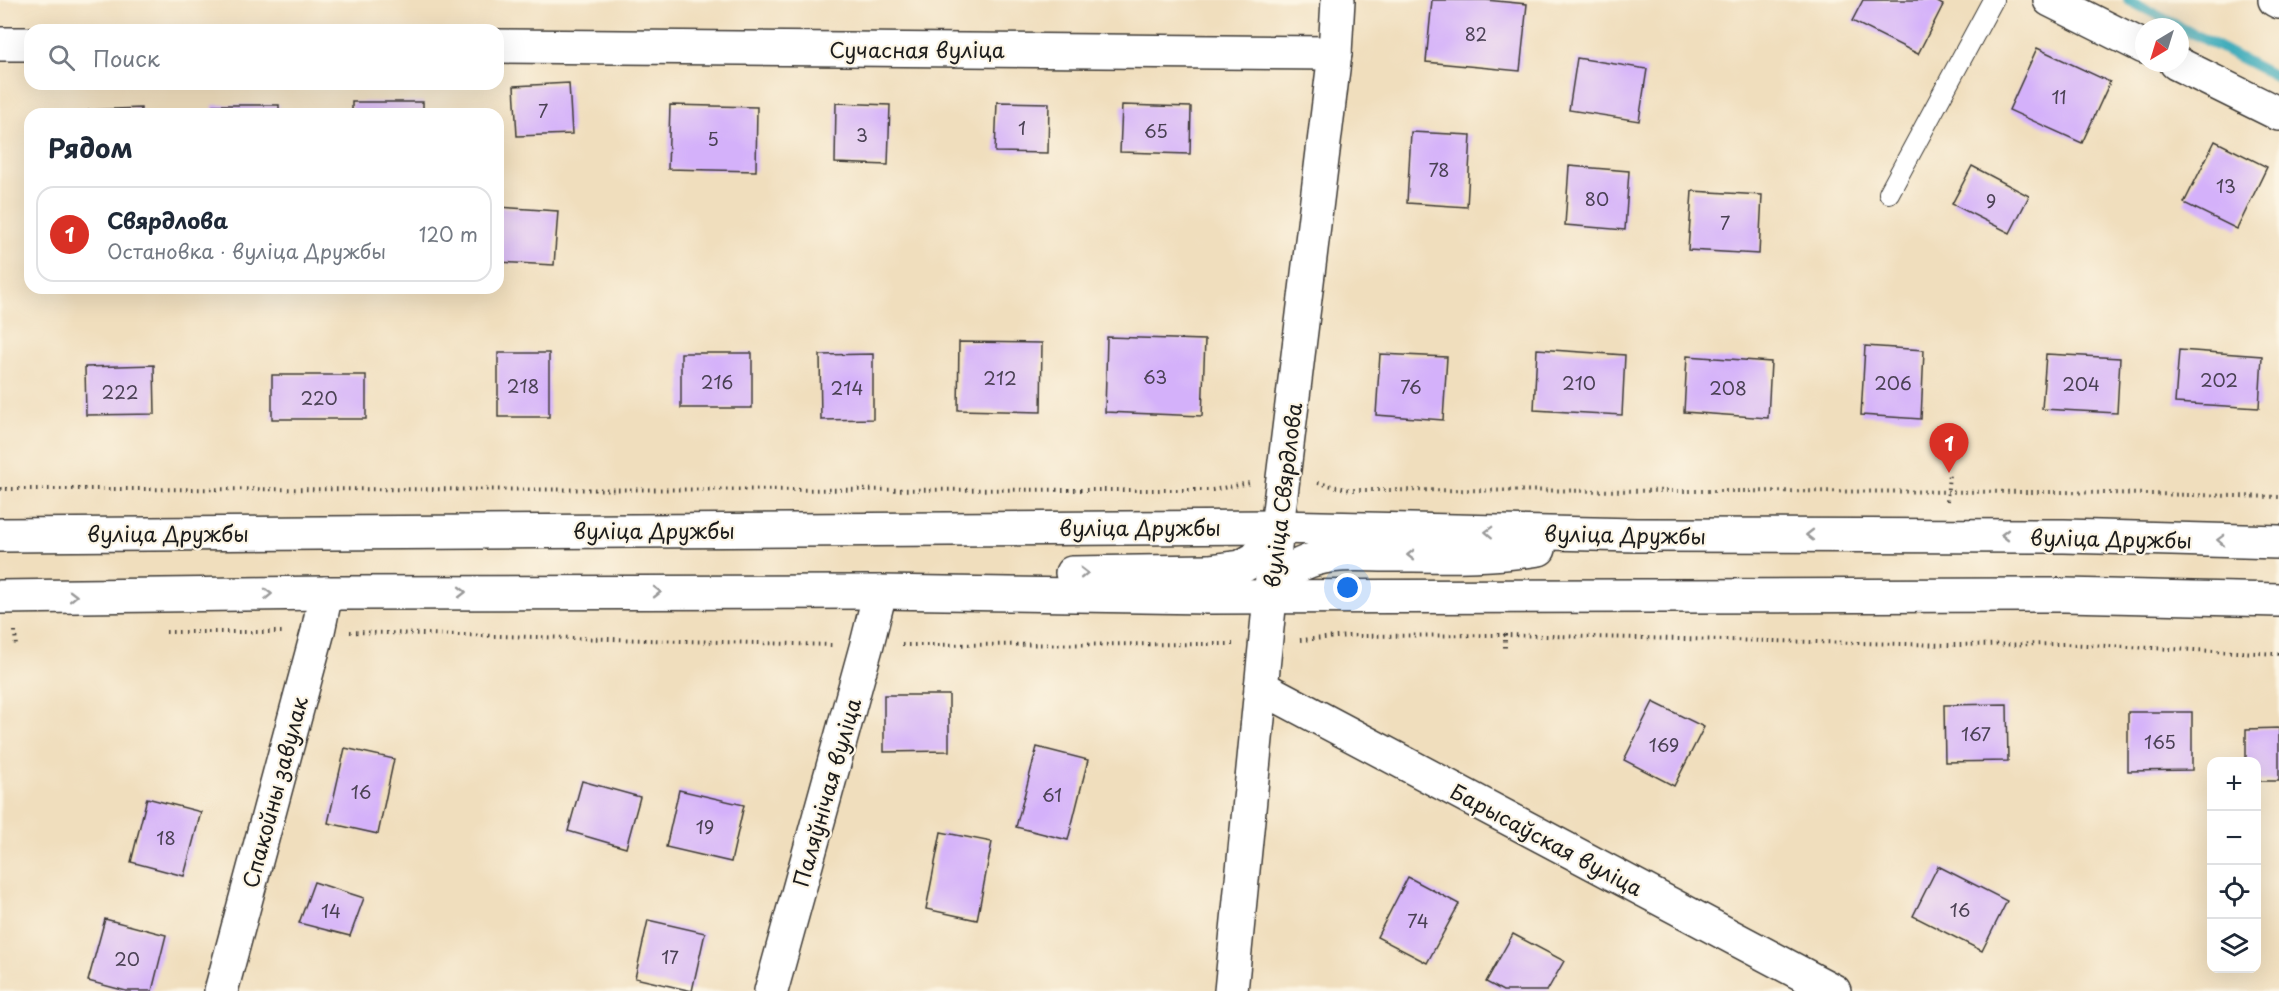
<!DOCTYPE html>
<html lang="ru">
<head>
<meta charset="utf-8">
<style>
  body { margin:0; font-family:"Playpen Sans",sans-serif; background:#f6f6f7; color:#1f2937 }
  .controls { position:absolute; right:18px; bottom:18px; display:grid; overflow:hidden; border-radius:12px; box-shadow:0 6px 24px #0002 }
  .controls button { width:54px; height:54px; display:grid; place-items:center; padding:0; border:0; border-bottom:2px solid #e0e1e3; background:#fff; color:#1f2937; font:30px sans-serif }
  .compass { position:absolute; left:2135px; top:18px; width:54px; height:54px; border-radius:50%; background:#fff; box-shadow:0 6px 24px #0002; rotate:218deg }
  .you { position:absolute; left:1348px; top:588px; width:21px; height:21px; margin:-15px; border:4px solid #fff; border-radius:50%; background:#1a73e8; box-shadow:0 0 0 9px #1a73e833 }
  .badge { display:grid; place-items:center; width:39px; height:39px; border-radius:50%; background:#d93025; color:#fff; font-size:20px; font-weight:700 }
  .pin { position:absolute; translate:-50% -50px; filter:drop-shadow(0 2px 3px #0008) }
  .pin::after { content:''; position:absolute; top:32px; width:21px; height:18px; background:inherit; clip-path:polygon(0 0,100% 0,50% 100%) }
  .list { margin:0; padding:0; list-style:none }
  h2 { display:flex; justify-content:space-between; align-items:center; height:78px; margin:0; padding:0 24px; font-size:26px }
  h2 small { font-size:20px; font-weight:400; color:#747a83 }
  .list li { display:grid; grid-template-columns:39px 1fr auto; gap:18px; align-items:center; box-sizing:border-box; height:96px; margin:0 12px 12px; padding:0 12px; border:2px solid #e0e1e3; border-radius:18px }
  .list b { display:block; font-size:22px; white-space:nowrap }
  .list p { margin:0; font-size:20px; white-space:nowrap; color:#747a83 }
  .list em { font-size:20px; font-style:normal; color:#747a83 }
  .icon { flex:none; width:33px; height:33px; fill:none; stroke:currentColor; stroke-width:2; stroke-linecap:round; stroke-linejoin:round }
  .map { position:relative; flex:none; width:2279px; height:991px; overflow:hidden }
  .search { position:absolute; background:#fff; box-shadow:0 6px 24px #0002; left:24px; top:24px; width:480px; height:66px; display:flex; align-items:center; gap:15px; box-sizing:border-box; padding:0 21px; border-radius:18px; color:#747a83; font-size:22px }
  .panel { position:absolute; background:#fff; box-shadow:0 6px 24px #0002; left:24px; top:108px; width:480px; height:186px; border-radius:18px }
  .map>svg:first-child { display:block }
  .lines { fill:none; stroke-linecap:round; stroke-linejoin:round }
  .stream { stroke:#3baaba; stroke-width:10 }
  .building { fill:#d4b1fa }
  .lane-casing { stroke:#3c3934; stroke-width:22 }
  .street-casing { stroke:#3c3934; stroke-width:36 }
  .secondary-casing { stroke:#3c3934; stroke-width:36 }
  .primary-casing { stroke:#3c3934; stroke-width:36 }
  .path { stroke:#3c3934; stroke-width:4; stroke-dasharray:1.5 4.5; stroke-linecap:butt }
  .lane { stroke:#fff; stroke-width:20 }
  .street { stroke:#fff; stroke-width:33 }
  .secondary { stroke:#fff; stroke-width:33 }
  .primary { stroke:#fff; stroke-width:33 }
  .oneway { stroke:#999 }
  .labels { text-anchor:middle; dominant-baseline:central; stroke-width:4.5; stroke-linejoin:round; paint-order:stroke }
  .number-label { font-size:18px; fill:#4a4154 }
  .street-label { font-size:21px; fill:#1c1c1c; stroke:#fcf5e5 }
</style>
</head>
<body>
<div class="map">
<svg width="2279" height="991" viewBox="0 0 2279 991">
  <rect width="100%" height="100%" fill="#fcf5e5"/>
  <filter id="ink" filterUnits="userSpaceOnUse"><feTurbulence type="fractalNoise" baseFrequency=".0167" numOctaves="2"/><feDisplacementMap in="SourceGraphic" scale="12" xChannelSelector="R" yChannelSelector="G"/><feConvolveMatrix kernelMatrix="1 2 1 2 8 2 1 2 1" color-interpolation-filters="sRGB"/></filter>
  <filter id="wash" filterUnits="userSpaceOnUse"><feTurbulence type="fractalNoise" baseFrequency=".008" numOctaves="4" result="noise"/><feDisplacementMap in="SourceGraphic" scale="24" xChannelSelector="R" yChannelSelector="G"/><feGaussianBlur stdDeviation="1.35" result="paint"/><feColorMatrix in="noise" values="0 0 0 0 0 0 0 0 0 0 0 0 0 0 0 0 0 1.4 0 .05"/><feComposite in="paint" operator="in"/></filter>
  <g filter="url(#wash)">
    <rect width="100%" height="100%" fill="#f0debd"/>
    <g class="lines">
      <polyline class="stream" points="2128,0 2279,78"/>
    </g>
    <g id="blocks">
      <g class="building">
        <polygon points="1432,0 1486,0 1527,4 1520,71 1426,62"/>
        <polygon points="1863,0 1934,0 1943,5 1918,54 1852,21"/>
        <polygon points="2037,48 2110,82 2082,143 2009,110"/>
        <polygon points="1577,58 1647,69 1639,121 1569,110"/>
        <polygon points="569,83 572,134 517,136 514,86"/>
        <rect x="352" y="102" width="71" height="12"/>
        <polygon points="997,102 1049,103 1048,153 995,152"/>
        <polygon points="836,103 890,105 888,165 835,163"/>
        <rect x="213" y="105" width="66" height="9"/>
        <polygon points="670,105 757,107 756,171 668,169"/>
        <polygon points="1122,105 1191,107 1190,154 1120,152"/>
        <polygon points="141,108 141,114 89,114 89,110"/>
        <polygon points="1411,132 1471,135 1467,207 1407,203"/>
        <polygon points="2215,141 2267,167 2237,229 2184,203"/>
        <polygon points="1569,166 1629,171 1625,230 1565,225"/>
        <polygon points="1972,166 2029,196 2010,233 1952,204"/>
        <polygon points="1692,191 1762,195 1759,254 1688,250"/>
        <polygon points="498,207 558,211 554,265 498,262"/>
        <polygon points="1107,337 1205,340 1202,416 1105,412"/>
        <polygon points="959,342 1042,343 1041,412 958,410"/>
        <polygon points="1865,346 1924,350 1921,419 1861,415"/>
        <polygon points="1537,349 1625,355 1622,415 1534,410"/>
        <polygon points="2179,350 2262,356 2259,408 2175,403"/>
        <rect x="498" y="353" width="51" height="64"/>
        <rect x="681" y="353" width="71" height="55"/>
        <polygon points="873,354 873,419 821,420 820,355"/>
        <polygon points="1380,354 1447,357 1443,420 1376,415"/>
        <polygon points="2046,354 2120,358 2117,413 2042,409"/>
        <polygon points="1687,356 1771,362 1768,418 1684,412"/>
        <polygon points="154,365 155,414 86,415 85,367"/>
        <rect x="272" y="375" width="94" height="44"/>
        <polygon points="884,695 949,695 949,751 884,752"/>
        <polygon points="1653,702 1704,727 1674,786 1624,760"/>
        <polygon points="2007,704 2008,761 1945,762 1944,705"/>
        <polygon points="2128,712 2192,712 2192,770 2128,771"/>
        <polygon points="2279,728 2279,781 2256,781 2256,762 2246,762 2246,729"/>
        <polygon points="1037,747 1088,760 1068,840 1016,827"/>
        <polygon points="345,748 394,759 378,834 328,823"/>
        <polygon points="582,781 640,797 626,848 568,831"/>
        <polygon points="679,790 744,805 731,862 666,847"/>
        <polygon points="147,798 201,812 184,876 131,862"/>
        <polygon points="941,832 992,842 977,920 926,909"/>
        <polygon points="1938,866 2007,901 1982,951 1913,916"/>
        <polygon points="1408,877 1459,904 1427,963 1377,937"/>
        <polygon points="314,882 364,898 350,936 299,923"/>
        <polygon points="105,919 166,935 152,991 126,991 88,981"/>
        <polygon points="648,920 705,933 692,991 635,978"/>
        <polygon points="1513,934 1564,961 1547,991 1503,991 1486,982"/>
      </g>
    </g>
  </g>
  <g filter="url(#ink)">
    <use href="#blocks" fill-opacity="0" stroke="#3c3934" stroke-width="1.5"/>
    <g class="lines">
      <defs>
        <polyline id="lane" points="1889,193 1993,0"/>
        <g id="street">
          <polyline points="2050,0 2144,47"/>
          <polyline points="2275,0 2279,2"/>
          <polyline points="0,44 30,44"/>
          <polyline points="498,46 1335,53"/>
          <polyline points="2176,63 2279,114"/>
          <polyline points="1261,687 1834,991"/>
          <polyline points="221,991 318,631 326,593"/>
          <polyline points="771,991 867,644 880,592"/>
        </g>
        <polyline id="secondary" points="1231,991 1277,527 1335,53 1338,0"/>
        <g id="primary">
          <polyline points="0,535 1277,527 1636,535 2064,536 2279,542"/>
          <polyline points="1072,573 1209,571 1241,567 1255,559 1265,548 1277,527"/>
          <path d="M1269,596C1280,577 1288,569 1309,561C1332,552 1363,555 1387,555C1438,555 1489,557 1539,549"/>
          <polyline points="0,597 326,593 880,592 1208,597 2065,595 2279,600"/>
        </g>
      </defs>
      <use href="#lane" class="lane-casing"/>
      <use href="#street" class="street-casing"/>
      <use href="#secondary" class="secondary-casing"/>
      <use href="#primary" class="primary-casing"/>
      <g class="path">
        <polyline points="1318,483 1351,490 2063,492 2279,497"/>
        <polyline points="0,489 1212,490 1250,483"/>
        <polyline points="1947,501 1949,473"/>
        <polyline points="15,631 16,648"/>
        <polyline points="166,632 284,632"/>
        <polyline points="350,632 832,645"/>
        <polyline points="1505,634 1505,648"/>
        <polyline points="1300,640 1349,636 1505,635 1948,645 2065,644 2279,654"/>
        <polyline points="902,645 1233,644"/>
      </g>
      <use href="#lane" class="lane"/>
      <use href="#street" class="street"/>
      <use href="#secondary" class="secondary"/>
      <use href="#primary" class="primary"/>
    </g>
    <defs><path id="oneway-chevron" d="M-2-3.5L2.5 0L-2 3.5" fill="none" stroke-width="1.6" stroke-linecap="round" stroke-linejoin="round" transform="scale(1.5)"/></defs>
    <g class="oneway">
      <use href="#oneway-chevron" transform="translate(1489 532) rotate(-178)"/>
      <use href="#oneway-chevron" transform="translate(1810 535) rotate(180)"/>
      <use href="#oneway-chevron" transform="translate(2005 535) rotate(-180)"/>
      <use href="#oneway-chevron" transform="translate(2221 540) rotate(-178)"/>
      <use href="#oneway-chevron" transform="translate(1411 555) rotate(180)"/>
      <use href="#oneway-chevron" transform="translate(1084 573) rotate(-1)"/>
      <use href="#oneway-chevron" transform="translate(462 592)"/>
      <use href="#oneway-chevron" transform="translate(657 592)"/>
      <use href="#oneway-chevron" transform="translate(268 594) rotate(-1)"/>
      <use href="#oneway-chevron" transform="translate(73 596) rotate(-1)"/>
    </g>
  </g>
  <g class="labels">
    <g class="number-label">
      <text x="1476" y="33">82</text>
      <text x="2059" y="96">11</text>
      <text x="543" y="110">7</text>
      <text x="1022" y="127">1</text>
      <text x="1156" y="130">65</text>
      <text x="862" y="134">3</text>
      <text x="713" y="138">5</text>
      <text x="1439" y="169">78</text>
      <text x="2226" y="185">13</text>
      <text x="1597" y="198">80</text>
      <text x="1991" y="200">9</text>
      <text x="1725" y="222">7</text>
      <text x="1155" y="376">63</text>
      <text x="1000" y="377">212</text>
      <text x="2219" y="379">202</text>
      <text x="717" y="381">216</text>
      <text x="1579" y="382">210</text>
      <text x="1893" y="382">206</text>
      <text x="2081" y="383">204</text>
      <text x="523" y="385">218</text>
      <text x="1411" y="386">76</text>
      <text x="847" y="387">214</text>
      <text x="1728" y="387">208</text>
      <text x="120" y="391">222</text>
      <text x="319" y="397">220</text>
      <text x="1976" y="733">167</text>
      <text x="2160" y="741">165</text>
      <text x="1664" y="744">169</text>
      <text x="361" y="791">16</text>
      <text x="1052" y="794">61</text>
      <text x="705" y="826">19</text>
      <text x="166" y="837">18</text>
      <text x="1960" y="909">16</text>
      <text x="331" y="910">14</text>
      <text x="1418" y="920">74</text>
      <text x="670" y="956">17</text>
      <text x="127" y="958">20</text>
    </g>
    <g class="street-label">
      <text x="917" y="49">Сучасная вуліца</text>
      <text transform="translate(1282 495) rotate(-83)">вуліца Свярдлова</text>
      <text x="1140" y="527">вуліца Дружбы</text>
      <text x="654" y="530">вуліца Дружбы</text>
      <text x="168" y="533">вуліца Дружбы</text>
      <text transform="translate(1625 534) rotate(1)">вуліца Дружбы</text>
      <text transform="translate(2111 538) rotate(1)">вуліца Дружбы</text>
      <text transform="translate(274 792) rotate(-75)">Спакойны завулак</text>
      <text transform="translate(826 792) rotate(-74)">Паляўнічая вуліца</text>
      <text transform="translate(1547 839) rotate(28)">Барысаўская вуліца</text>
    </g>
  </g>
</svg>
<div class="controls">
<button>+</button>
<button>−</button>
<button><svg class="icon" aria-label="locate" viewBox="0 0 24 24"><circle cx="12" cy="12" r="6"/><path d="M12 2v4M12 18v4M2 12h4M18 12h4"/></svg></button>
<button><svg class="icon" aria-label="layers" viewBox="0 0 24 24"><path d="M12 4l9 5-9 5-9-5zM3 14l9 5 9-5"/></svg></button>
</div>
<svg class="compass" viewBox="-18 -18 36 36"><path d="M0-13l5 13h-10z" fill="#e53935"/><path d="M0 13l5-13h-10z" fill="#747a83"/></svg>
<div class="you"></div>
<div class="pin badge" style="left:1949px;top:473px">1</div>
<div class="search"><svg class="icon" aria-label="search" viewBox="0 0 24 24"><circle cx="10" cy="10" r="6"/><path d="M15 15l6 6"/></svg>Поиск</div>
<section class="panel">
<h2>Рядом<small></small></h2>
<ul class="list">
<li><span class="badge">1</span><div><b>Свярдлова</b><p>Остановка · вуліца Дружбы</p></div><em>120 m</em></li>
</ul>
</section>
</div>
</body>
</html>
